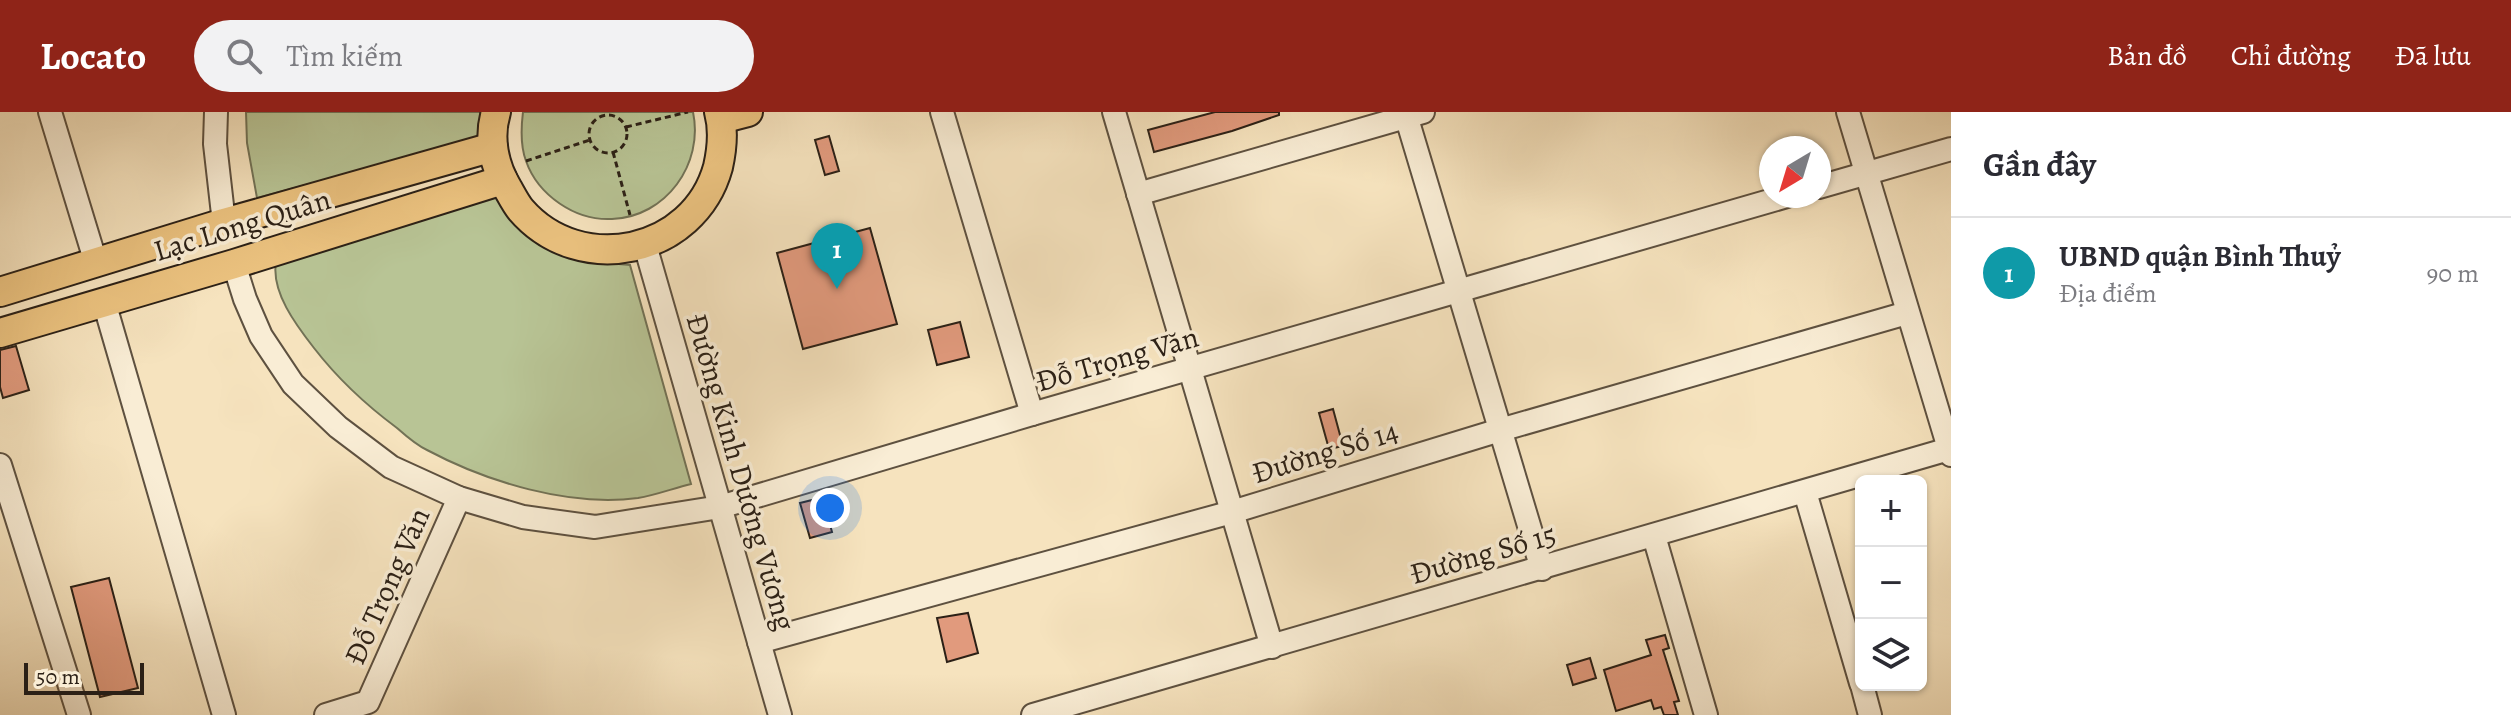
<!DOCTYPE html>
<html lang="vi">
<head>
<meta charset="utf-8">
<style>
  body { margin:0; font-family:Alegreya,serif; background:#f2f2f3; color:#2b2b33 }
  .controls { position:absolute; right:24px; bottom:24px; display:grid; overflow:hidden; border-radius:12px; box-shadow:0 2px 6px #0004 }
  .controls button { width:72px; height:72px; display:grid; place-items:center; padding:0; border:0; border-bottom:2px solid #e1e1e2; background:#fff; color:#2b2b33; font:40px sans-serif }
  .compass { position:absolute; left:1759px; top:24px; width:72px; height:72px; border-radius:50%; background:#fff; box-shadow:0 2px 6px #0004; rotate:218deg }
  .scale { position:absolute; left:24px; bottom:20px; width:120px; box-sizing:border-box; padding-left:8px; border:4px solid #2b2016; border-top:0; font-size:22px; line-height:28px; white-space:nowrap; color:#2b2016; -webkit-text-stroke:6px #f9edd5; paint-order:stroke }
  .you { position:absolute; left:830px; top:396px; width:28px; height:28px; margin:-20px; border:6px solid #fff; border-radius:50%; background:#1a73e8; box-shadow:0 0 0 12px #1a73e833 }
  .badge { display:grid; place-items:center; width:52px; height:52px; border-radius:50%; background:#8f2418; color:#fff; font-size:26px; font-weight:700 }
  .pin { position:absolute; translate:-50% -66px; filter:drop-shadow(0 2px 4px #0008) }
  .pin::after { content:''; position:absolute; top:42px; width:28px; height:24px; background:inherit; clip-path:polygon(0 0,100% 0,50% 100%) }
  .list { margin:0; padding:0; list-style:none }
  h2 { display:flex; justify-content:space-between; align-items:center; height:104px; margin:0; padding:0 32px; font-size:34px }
  h2 small { font-size:26px; font-weight:400; color:#7c7c81 }
  .list li { display:grid; grid-template-columns:52px 1fr auto; gap:24px; align-items:center; box-sizing:border-box; height:112px; padding:0 32px; border-top:2px solid #e1e1e2 }
  .list b { display:block; font-size:30px; white-space:nowrap }
  .list p { margin:0; font-size:26px; white-space:nowrap; color:#7c7c81 }
  .list em { font-size:26px; font-style:normal; color:#7c7c81 }
  .icon { flex:none; width:44px; height:44px; fill:none; stroke:currentColor; stroke-width:2; stroke-linecap:round; stroke-linejoin:round }
  .map { position:relative; flex:none; width:1951px; height:603px; overflow:hidden }
  header { display:flex; align-items:center; gap:48px; box-sizing:border-box; height:112px; padding:0 40px; background:#8f2418; color:#fff }
  header strong { font-size:38px }
  nav { display:flex; gap:44px; margin-inline-start:auto; font-size:28px }
  .search { width:560px; height:72px; background:#f2f2f3; display:flex; align-items:center; gap:20px; box-sizing:border-box; padding:0 28px; border-radius:44px; color:#7c7c81; font-size:30px }
  main { display:flex }
  aside { flex:1; background:#fff }
  .map>svg:first-child { display:block }
  .green { fill:#b8c495; stroke:#727256; stroke-width:2 }
  .building { fill:#e19a7d; stroke:#2b2016; stroke-width:2 }
  .lines { fill:none; stroke-linecap:round; stroke-linejoin:round }
  .minor-casing { stroke:#5e5140; stroke-width:26 }
  .major-casing { stroke:#2b2016; stroke-width:32 }
  .path { stroke:#2b2016; stroke-width:3; stroke-dasharray:6 4; stroke-linecap:butt }
  .minor { stroke:#f9edd5; stroke-width:22 }
  .major { stroke:#ebc27f; stroke-width:28 }
  .labels { text-anchor:middle; dominant-baseline:central; stroke-width:7; stroke-linejoin:round; paint-order:stroke }
  .street-label { font-size:30px; fill:#2b2016; stroke:#f9edd5 }
</style>
</head>
<body>
<header>
<strong>Locato</strong>
<div class="search"><svg class="icon" aria-label="search" viewBox="0 0 24 24"><circle cx="10" cy="10" r="6"/><path d="M15 15l6 6"/></svg>Tìm kiếm</div>
<nav><a>Bản đồ</a><a>Chỉ đường</a><a>Đã lưu</a></nav>
</header>
<main>
<div class="map">
<svg width="1951" height="603" viewBox="0 0 1951 603">
  <rect width="100%" height="100%" fill="#f6e3be"/>
  <filter id="stains"><feTurbulence type="fractalNoise" baseFrequency=".0025" numOctaves="4"/><feColorMatrix values="0 0 0 0 .2 0 0 0 0 .09 0 0 0 0 .02 0 0 0 .5 -.17"/></filter>
  <radialGradient id="worn" r=".72"><stop offset=".6" stop-color="#630" stop-opacity="0"/><stop offset="1" stop-color="#630" stop-opacity=".3"/></radialGradient>
  <g class="green">
    <polygon points="246,0 481,0 478,27 257,86 247,31"/>
    <path d="M523,0H693C704,52 666,105 612,107C575,109 538,83 526,49C520,33 521,16 523,0Z"/>
    <path d="M498,84L546,132L584,149L630,153L691,372C674,376 656,383 638,386C569,395 487,370 427,338C416,333 406,324 397,316C366,293 338,267 314,236C296,213 271,180 276,150Z"/>
  </g>
  <g class="building">
    <polygon points="1215,0 1279,0 1279,3 1232,19 1154,40 1148,18"/>
    <polygon points="829,24 839,59 825,63 815,28"/>
    <polygon points="870,116 897,212 803,237 777,141"/>
    <polygon points="960,210 969,245 937,253 928,218"/>
    <polygon points="16,234 29,278 3,286 0,275 0,238"/>
    <polygon points="1333,297 1343,334 1329,337 1319,301"/>
    <polygon points="812,388 814,396 825,394 832,420 810,426 800,391"/>
    <polygon points="109,466 138,576 100,585 71,475"/>
    <polygon points="968,501 978,541 947,550 937,506"/>
    <polygon points="1665,523 1669,536 1663,538 1679,589 1674,590 1678,603 1664,603 1661,595 1654,597 1651,588 1616,599 1604,558 1651,543 1646,528"/>
    <polygon points="1590,546 1596,566 1573,573 1567,553"/>
  </g>
  <g class="lines">
    <defs>
      <g id="minor">
        <polyline points="50,0 96,151"/>
        <polyline points="216,0 215,32 224,111"/>
        <polyline points="942,0 1032,302"/>
        <polyline points="1114,0 1272,535"/>
        <polyline points="1405,0 1542,457"/>
        <polyline points="1848,0 1951,343"/>
        <polyline points="1819,75 1951,37"/>
        <polyline points="1138,82 1423,0"/>
        <polyline points="645,133 780,603"/>
        <polyline points="234,152 245,187 261,224 293,272 338,315 391,355 459,386 523,405 595,415 720,395 1032,302 1787,84"/>
        <polyline points="104,190 224,603"/>
        <polyline points="0,353 79,603"/>
        <polyline points="1805,380 1861,571"/>
        <polyline points="1654,424 1706,603"/>
        <polyline points="759,530 1232,400 1500,318 1907,201"/>
        <polyline points="1862,573 1870,603"/>
        <polyline points="326,603 368,590 459,386"/>
        <polyline points="1033,603 1949,337"/>
      </g>
      <g id="major">
        <path d="M496,0C488,26 494,54 508,77C512,84 516,92 521,98C580,166 694,142 718,55C722,37 724,18 719,0"/>
        <polyline points="721,7 748,0"/>
        <polyline points="0,180 224,111 493,35"/>
        <polyline points="0,221 234,152 503,68"/>
      </g>
    </defs>
    <use href="#minor" class="minor-casing"/>
    <use href="#major" class="major-casing"/>
    <g class="path">
      <circle cx="608" cy="22" r="19"/>
      <polyline points="626,15 688,0"/>
      <polyline points="613,40 630,103"/>
      <polyline points="526,49 590,28"/>
    </g>
    <use href="#minor" class="minor"/>
    <use href="#major" class="major"/>
  </g>
  <g class="labels">
    <g class="street-label">
      <text transform="translate(242 113) rotate(-17)">Lạc Long Quân</text>
      <text transform="translate(1117 247) rotate(-16)">Đỗ Trọng Văn</text>
      <text transform="translate(1325 340) rotate(-17)">Đường Số 14</text>
      <text transform="translate(741 360) rotate(74)">Đường Kinh Dương Vương</text>
      <text transform="translate(1483 442) rotate(-16)">Đường Số 15</text>
      <text transform="translate(387 474) rotate(-66)">Đỗ Trọng Văn</text>
    </g>
  </g>
  <rect width="100%" height="100%" filter="url(#stains)"/>
  <rect width="100%" height="100%" fill="url(#worn)"/>
</svg>
<div class="controls">
<button>+</button>
<button>−</button>
<button><svg class="icon" aria-label="layers" viewBox="0 0 24 24"><path d="M12 4l9 5-9 5-9-5zM3 14l9 5 9-5"/></svg></button>
</div>
<svg class="compass" viewBox="-18 -18 36 36"><path d="M0-13l5 13h-10z" fill="#e53935"/><path d="M0 13l5-13h-10z" fill="#7c7c81"/></svg>
<div class="scale">50 m</div>
<div class="you"></div>
<div class="pin badge" style="left:837px;top:177px;background:#0f9aa8">1</div>
</div>
<aside>
<h2>Gần đây<small></small></h2>
<ul class="list">
<li><span class="badge" style="background:#0f9aa8">1</span><div><b>UBND quận Bình Thuỷ</b><p>Địa điểm</p></div><em>90 m</em></li>
</ul>
</aside>
</main>
</body>
</html>
